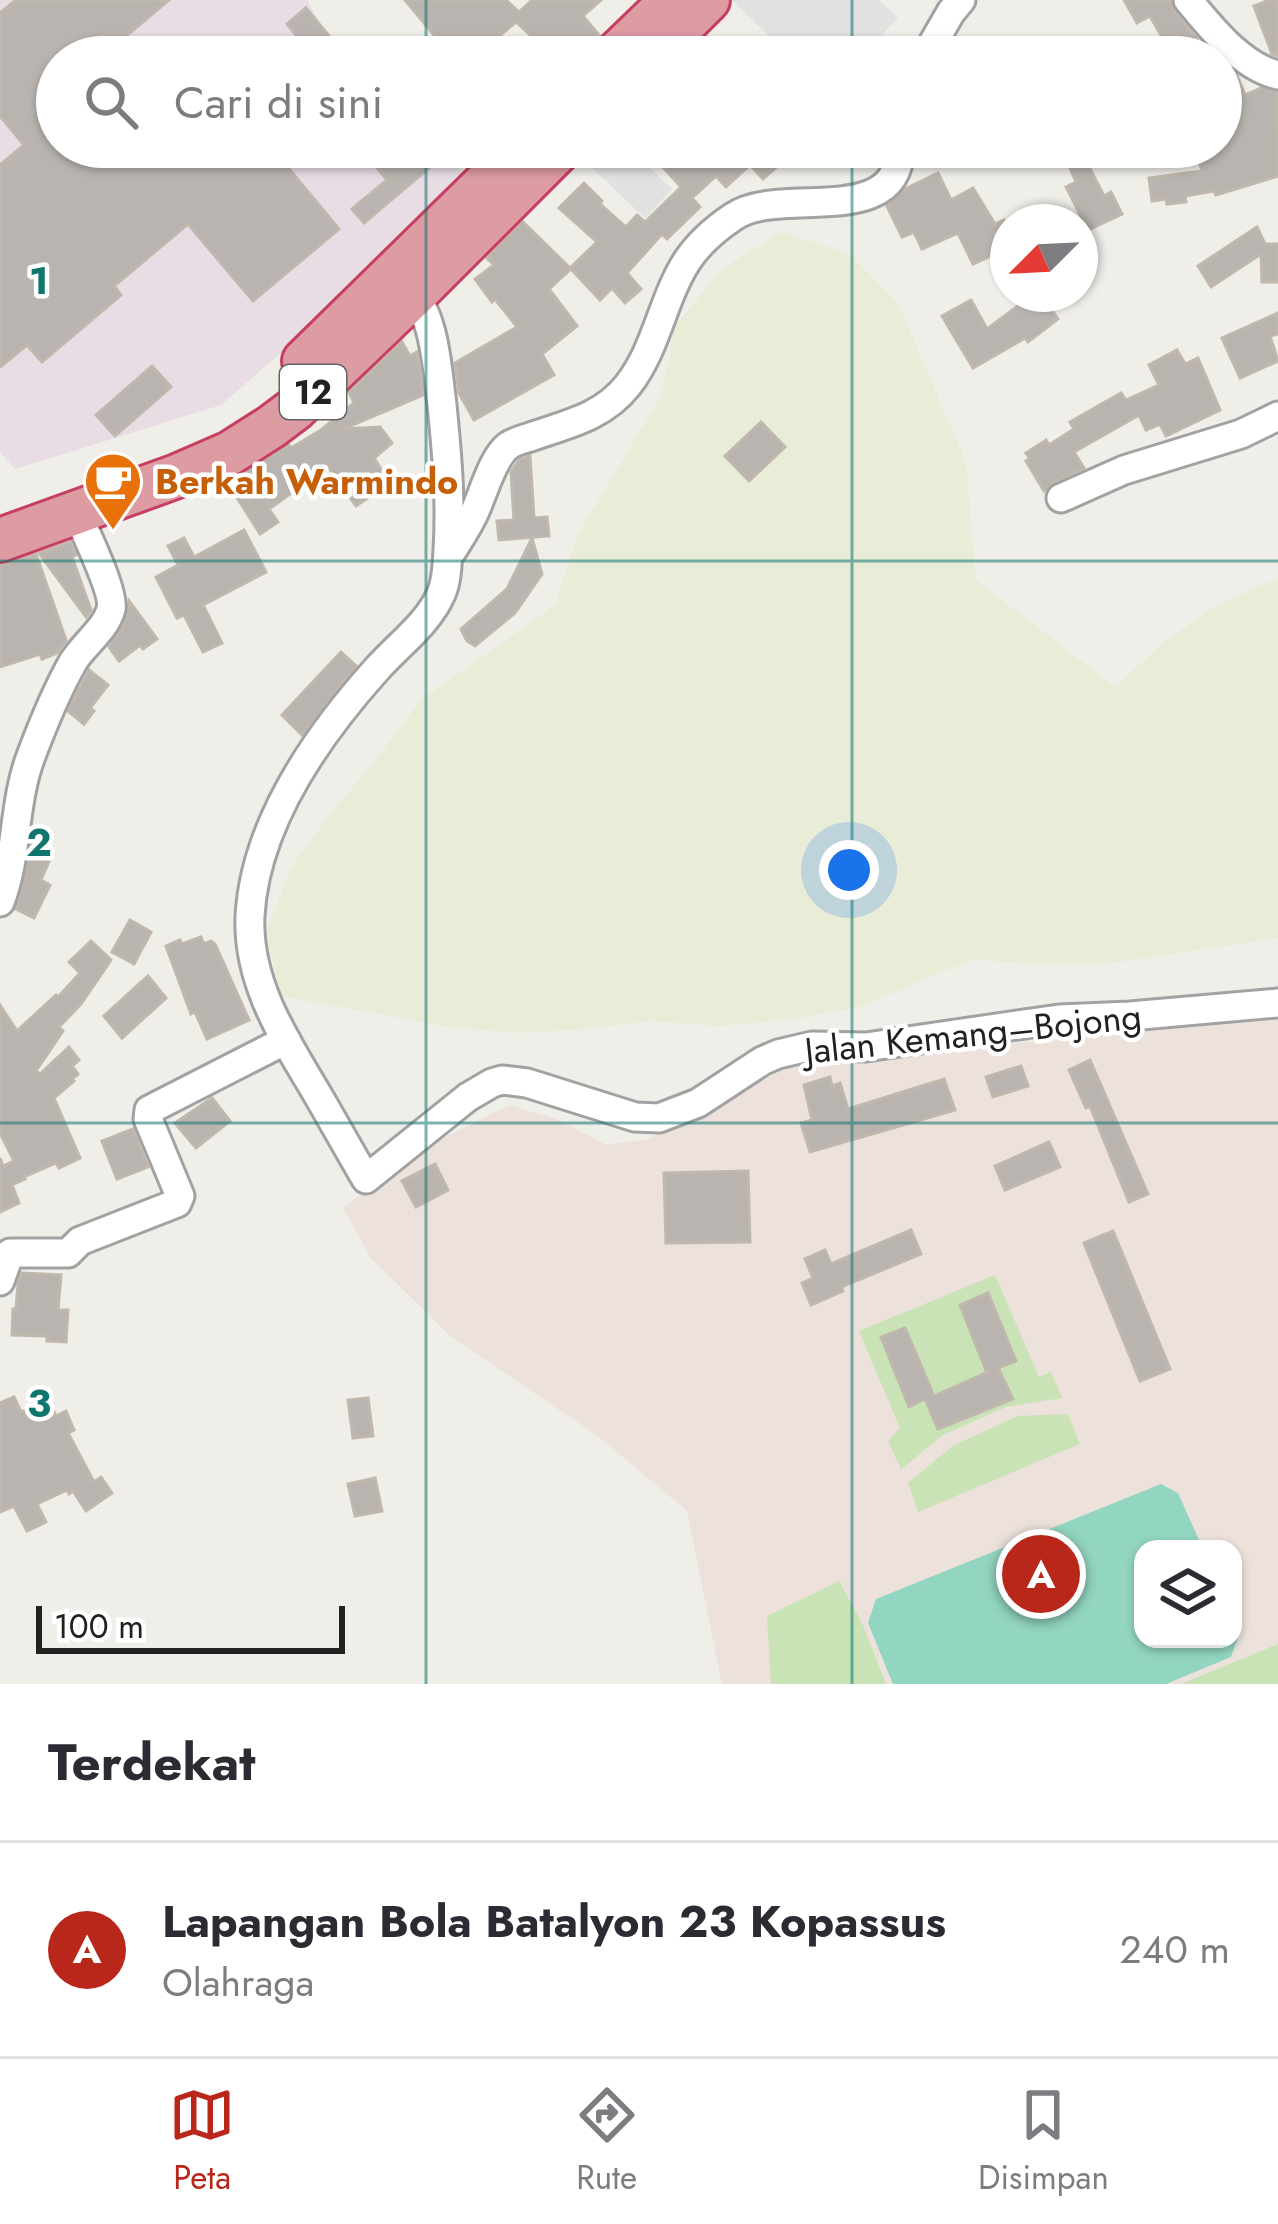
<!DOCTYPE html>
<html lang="id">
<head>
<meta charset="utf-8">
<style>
  body { margin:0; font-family:Jost,sans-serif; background:#f2f2f3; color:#2b2b33 }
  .controls { position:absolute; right:36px; bottom:36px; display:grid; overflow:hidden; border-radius:24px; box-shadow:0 3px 9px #0004 }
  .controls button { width:108px; height:108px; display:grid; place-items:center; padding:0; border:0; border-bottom:3px solid #e1e1e2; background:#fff; color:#2b2b33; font:60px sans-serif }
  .compass { position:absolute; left:990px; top:204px; width:108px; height:108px; border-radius:50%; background:#fff; box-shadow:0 3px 9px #0004; rotate:246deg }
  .scale { position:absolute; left:36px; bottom:30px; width:309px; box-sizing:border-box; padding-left:12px; border:6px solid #212121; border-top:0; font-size:33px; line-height:42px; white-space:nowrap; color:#212121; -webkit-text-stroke:9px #fff; paint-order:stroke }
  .you { position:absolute; left:849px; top:870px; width:42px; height:42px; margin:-30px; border:9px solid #fff; border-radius:50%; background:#1a73e8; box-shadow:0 0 0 18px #1a73e833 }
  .badge { display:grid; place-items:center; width:78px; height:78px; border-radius:50%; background:#b9261a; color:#fff; font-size:39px; font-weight:700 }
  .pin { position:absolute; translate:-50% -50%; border:6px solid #fff; box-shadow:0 3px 12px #0006 }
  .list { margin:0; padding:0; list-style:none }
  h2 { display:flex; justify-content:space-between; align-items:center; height:156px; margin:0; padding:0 48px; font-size:51px }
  h2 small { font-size:39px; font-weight:400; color:#7c7c81 }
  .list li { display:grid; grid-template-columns:78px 1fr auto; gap:36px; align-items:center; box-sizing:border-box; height:216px; padding:0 48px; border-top:3px solid #e1e1e2 }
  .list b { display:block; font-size:45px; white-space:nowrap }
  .list p { margin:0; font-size:39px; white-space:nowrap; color:#7c7c81 }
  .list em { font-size:39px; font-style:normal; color:#7c7c81 }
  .icon { flex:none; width:66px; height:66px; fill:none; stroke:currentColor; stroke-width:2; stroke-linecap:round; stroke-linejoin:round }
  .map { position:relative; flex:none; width:1278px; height:1684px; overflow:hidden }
  .search { position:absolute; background:#fff; box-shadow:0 3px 9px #0004; left:36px; right:36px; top:36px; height:132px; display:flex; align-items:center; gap:30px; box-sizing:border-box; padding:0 42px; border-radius:66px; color:#7c7c81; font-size:45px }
  .sheet { height:372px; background:#fff }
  nav { display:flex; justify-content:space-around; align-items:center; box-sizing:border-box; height:168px; border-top:3px solid #e1e1e2; background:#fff; font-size:33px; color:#7c7c81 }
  nav a { display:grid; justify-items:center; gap:6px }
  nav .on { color:#b9261a }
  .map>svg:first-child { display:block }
  .industrial { fill:#e8dce5 }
  .military { fill:#ece1db; fill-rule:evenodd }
  .farmland { fill:#e9ecd7 }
  .grass { fill:#c9e3b6 }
  .pitch { fill:#92d5c0 }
  .parking { fill:#e1e1e1 }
  .building { fill:#b9b4af; stroke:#c0b7ad; stroke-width:3 }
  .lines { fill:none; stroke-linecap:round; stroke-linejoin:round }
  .minor-casing { stroke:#a2a2a2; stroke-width:33 }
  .highway-casing { stroke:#c63f62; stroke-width:48 }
  .minor { stroke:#fff; stroke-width:27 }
  .highway { stroke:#dd9ba2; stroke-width:42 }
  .grid { fill:none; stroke:#0f766e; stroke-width:3; stroke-opacity:0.55 }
  .labels { text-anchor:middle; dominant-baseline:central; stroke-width:9; stroke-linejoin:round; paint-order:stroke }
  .shield { fill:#fff; stroke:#646464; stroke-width:3 }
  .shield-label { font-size:33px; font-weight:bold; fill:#212121 }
  .food-label { font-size:36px; font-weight:bold; fill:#c56008; stroke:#fff; text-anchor:start }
  .street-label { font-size:36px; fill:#212121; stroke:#fff }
  .grid-label { font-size:39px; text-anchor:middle; font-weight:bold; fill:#0f766e; stroke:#fff; stroke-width:9; stroke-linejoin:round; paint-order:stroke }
</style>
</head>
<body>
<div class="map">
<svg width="1278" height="1684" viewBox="0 0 1278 1684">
  <rect width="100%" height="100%" fill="#f0eee9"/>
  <polygon class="industrial" points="0,0 307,0 320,23 352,57 57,57 57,147 438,147 474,184 221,405 15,469 0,452"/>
  <path class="military" d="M1278,1020V1684H722L687,1511L599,1437L449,1335L371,1258L343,1208L424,1148L509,1105L556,1119L607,1145L648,1139L799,1062ZM1143,1549H1233V1639H1143Z"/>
  <polygon class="farmland" points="781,232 850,254 898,303 966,462 976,580 1115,687 1164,642 1217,605 1278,578 1278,938 1104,964 1042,965 973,959 859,1007 795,1019 719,1026 648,1021 586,1029 518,1033 449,1027 281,996 266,933 290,869 329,815 374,762 420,701 555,605 577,536 662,394 675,326 722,269"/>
  <g class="grass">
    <polygon points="995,1275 1039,1377 1051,1372 1062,1398 1006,1407 943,1435 901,1469 888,1441 900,1428 859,1331"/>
    <polygon points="1068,1414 1080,1444 918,1512 908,1483 954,1445 1018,1416"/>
    <polygon points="839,1581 863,1625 886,1684 771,1684 767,1616"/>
    <polygon points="1278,1644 1278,1684 1181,1684"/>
  </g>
  <polygon class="pitch" points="1161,1484 1178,1493 1203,1549 1143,1549 1143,1639 1233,1639 1233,1616 1240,1632 1231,1657 1166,1684 893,1684 868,1623 876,1599"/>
  <g class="parking">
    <polygon points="732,0 879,0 898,18 866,52 865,57 791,57"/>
    <polygon points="609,147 628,147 672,189 645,218 591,167"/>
  </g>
  <g class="building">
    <polygon points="16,0 169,0 101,57 57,57 57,147 271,147 339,229 253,301 188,224 114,286 121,295 42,362 27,345 0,367 0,165 24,145 0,116 0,13"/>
    <polygon points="405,0 506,0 519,12 532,0 601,0 583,16 599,35 589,49 588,57 554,57 516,22 474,57 452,57"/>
    <polygon points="1124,0 1170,0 1174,11 1197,39 1205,57 1176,57 1169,42 1166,44 1150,16 1137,23"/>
    <polygon points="1269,0 1278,0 1278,56 1272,54 1254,6"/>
    <polygon points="306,8 346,57 314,57 287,24"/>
    <polygon points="1231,71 1237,76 1245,95 1261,88 1277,92 1278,176 1216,195 1214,191 1185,196 1186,202 1167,204 1166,199 1152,201 1149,178 1202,171 1196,151 1221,147 1221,75"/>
    <polygon points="360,147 454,147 364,223 352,209 387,180"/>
    <polygon points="682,147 799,147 763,179 750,165 726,187 716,176 692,198 700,207 667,239 662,234 627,273 641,289 625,303 612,288 600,300 571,269 549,289 577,326 542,354 554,375 474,420 459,393 455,363 517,327 495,299 492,302 475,279 494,265 487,258 523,222 570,268 597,242 559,208 584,183 602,201 600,204 626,227 637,215 645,222 681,187 662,166"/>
    <polygon points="1061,147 1079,147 1104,196 1111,192 1122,214 1088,230 1066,187 1076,182"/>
    <polygon points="938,173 951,200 973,188 995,224 1004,220 1008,229 1008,248 973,264 958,233 922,249 914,232 902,237 887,206 905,189"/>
    <polygon points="1257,227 1265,244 1278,244 1278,282 1262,282 1261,254 1211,287 1198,266"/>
    <polygon points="1034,294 1040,294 1058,319 1028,342 1025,338 973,368 942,316 971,300 987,329"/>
    <polygon points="1278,313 1278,334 1270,336 1278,361 1240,378 1222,338"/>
    <polygon points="402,342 410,356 417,352 423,395 343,429 380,427 392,443 374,458 390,483 356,506 328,467 269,509 278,522 260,534 227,482 289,445 291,448 321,430 354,403 349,392"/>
    <polygon points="1177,350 1185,364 1198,358 1220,410 1166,436 1160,424 1146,430 1139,415 1074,452 1084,468 1054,482 1044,491 1026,461 1030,458 1026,453 1046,440 1049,445 1074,429 1070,422 1121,393 1126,400 1159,385 1149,365"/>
    <polygon points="152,366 171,387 115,436 96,415"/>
    <polygon points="761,422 785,447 749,481 725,456"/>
    <polygon points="530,456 534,518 547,517 549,536 499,540 497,521 514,520 511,472 519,460"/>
    <polygon points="244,530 266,572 203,605 222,643 203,652 184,615 177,618 156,577 178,565 168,546 184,538 194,557"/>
    <polygon points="532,538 542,574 515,613 475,646 467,641 461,629 507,589"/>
    <polygon points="70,542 76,555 72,557 91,610 86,617 39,553"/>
    <polygon points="36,554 66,640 57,653 42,659 40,654 0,667 0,565"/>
    <polygon points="129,601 157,639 143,649 140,645 119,661 109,647 125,623"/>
    <polygon points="341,652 356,666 302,735 282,715"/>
    <polygon points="89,670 108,685 90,708 94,711 84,724 68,711"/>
    <polygon points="32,842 53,852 41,880 50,885 34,918 16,909"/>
    <polygon points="130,920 151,932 134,964 112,952"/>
    <polygon points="201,937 204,944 211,941 215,944 249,1020 207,1039 195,1012 191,1014 166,946 180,940 182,944"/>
    <polygon points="91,941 111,960 81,1004 59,1027 63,1031 36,1071 40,1074 69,1047 79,1060 72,1066 78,1074 72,1079 74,1081 54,1098 80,1158 59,1168 56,1163 24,1177 25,1179 12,1185 19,1203 0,1212 0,1158 3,1166 14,1161 0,1133 0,1005 17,1031 56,995 58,997 80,973 69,962"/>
    <polygon points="148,976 166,998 122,1038 104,1016"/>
    <polygon points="1090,1060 1148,1194 1129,1202 1090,1106 1086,1108 1069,1070"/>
    <polygon points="1021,1066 1028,1086 993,1097 986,1077"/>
    <polygon points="830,1077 832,1086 840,1083 848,1109 944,1079 955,1110 810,1152 801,1123 812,1120 804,1085"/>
    <polygon points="212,1098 230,1121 196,1148 175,1123"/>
    <polygon points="133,1129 148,1167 117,1179 102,1141"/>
    <polygon points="1049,1142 1060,1167 1005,1190 995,1166"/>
    <polygon points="435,1164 448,1190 416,1207 402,1181"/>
    <polygon points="748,1171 750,1242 666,1243 664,1173"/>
    <polygon points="911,1230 921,1254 841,1287 843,1291 811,1305 802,1283 813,1278 805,1259 825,1250 831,1264"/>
    <polygon points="1113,1231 1170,1369 1140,1381 1084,1243"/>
    <polygon points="22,1273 61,1275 58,1310 68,1310 66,1342 47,1341 47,1336 12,1335 13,1309 16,1309 18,1284"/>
    <polygon points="988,1293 1016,1361 998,1368 1013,1399 938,1429 925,1399 909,1407 881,1337 905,1328 934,1396 990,1371 987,1373 960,1305"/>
    <polygon points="14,1397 21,1412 48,1399 56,1416 66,1411 74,1430 68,1433 94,1482 101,1477 112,1493 86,1511 73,1491 69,1494 67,1490 37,1504 46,1522 27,1531 14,1506 0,1512 0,1403"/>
    <polygon points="368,1398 373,1436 353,1438 348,1400"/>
    <polygon points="375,1478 382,1511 355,1516 348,1484"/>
  </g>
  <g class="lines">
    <defs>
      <g id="minor">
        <path d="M1188,0C1211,28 1242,67 1278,75"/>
        <polyline points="925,57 951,12 961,0"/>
        <path d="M406,285C435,312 437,367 442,405C447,455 451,499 448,550C447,564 447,581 441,594C428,624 397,646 376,670C316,737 255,825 250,916C247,982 284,1038 316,1092C333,1121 349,1150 366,1179L468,1097L492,1083L502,1080L527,1083L635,1117L659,1118L698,1103L762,1061L778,1054L812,1046L866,1047L1059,1019L1130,1016L1278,1003"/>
        <polyline points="1061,498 1124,470 1241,434 1278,416"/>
        <path d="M452,551C460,538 469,525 475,511C483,494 493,457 508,446C515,441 525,439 533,436C569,424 604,416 628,385C657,348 662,300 687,261C699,243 715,229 733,217C780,184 899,232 900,147"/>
        <path d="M0,902C18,855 13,803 31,756C43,724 56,692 73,662C83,645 106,629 111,609C115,593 85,532 77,513"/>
        <polyline points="0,1281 10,1253 68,1253 80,1241 177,1203 180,1196 148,1119 149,1110 286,1040"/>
      </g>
      <g id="highway">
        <polyline points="658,50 708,0"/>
        <polyline points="613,57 672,0"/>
        <polyline points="304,361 516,153"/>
        <polyline points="0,540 177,476 230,453 271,427 295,409 415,294 562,147"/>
      </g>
    </defs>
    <use href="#minor" class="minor-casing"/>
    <use href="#highway" class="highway-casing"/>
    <use href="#minor" class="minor"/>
    <use href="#highway" class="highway"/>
  </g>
  <path class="grid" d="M426,0V57M852,0V57M426,147V1684M852,147V1684M0,561H1278M0,1123H1278"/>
  <defs>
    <symbol id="cafe-pin" viewBox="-11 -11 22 30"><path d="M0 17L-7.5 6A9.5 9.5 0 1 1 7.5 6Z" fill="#e8710a" stroke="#fff"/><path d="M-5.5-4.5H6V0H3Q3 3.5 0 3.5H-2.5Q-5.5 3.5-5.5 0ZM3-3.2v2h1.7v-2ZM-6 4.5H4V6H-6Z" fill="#fff"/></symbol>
  </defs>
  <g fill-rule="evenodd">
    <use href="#cafe-pin" x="80" y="448" width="66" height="90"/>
  </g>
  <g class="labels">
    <rect class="shield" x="280" y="365" width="66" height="54" rx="9"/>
    <g class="shield-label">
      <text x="313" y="392">12</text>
    </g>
    <g class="food-label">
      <text x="155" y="481">Berkah Warmindo</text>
    </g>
    <g class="street-label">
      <text transform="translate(973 1033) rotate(-6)">Jalan Kemang–Bojong</text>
    </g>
  </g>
  <g class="grid-label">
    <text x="39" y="294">1</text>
    <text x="39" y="856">2</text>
    <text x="39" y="1417">3</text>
  </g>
</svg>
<div class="controls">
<button><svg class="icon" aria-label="layers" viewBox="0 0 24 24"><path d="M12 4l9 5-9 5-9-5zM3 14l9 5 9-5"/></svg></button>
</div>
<svg class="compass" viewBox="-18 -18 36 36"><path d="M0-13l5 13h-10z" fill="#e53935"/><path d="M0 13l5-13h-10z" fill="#7c7c81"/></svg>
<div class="scale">100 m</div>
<div class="you"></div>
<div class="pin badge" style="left:1041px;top:1574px">A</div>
<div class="search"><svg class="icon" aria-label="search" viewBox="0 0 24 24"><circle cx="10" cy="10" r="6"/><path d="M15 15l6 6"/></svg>Cari di sini</div>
</div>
<section class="sheet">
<h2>Terdekat<small></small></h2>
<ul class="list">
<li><span class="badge">A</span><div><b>Lapangan Bola Batalyon 23 Kopassus</b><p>Olahraga</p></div><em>240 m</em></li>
</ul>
</section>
<nav>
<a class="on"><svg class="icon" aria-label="map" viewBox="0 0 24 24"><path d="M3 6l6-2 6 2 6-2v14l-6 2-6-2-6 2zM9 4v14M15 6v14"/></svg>Peta</a>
<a><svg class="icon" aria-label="directions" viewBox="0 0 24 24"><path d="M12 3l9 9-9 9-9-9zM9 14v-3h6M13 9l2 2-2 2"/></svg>Rute</a>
<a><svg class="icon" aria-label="saved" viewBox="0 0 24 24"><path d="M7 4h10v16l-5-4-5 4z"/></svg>Disimpan</a>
</nav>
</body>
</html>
